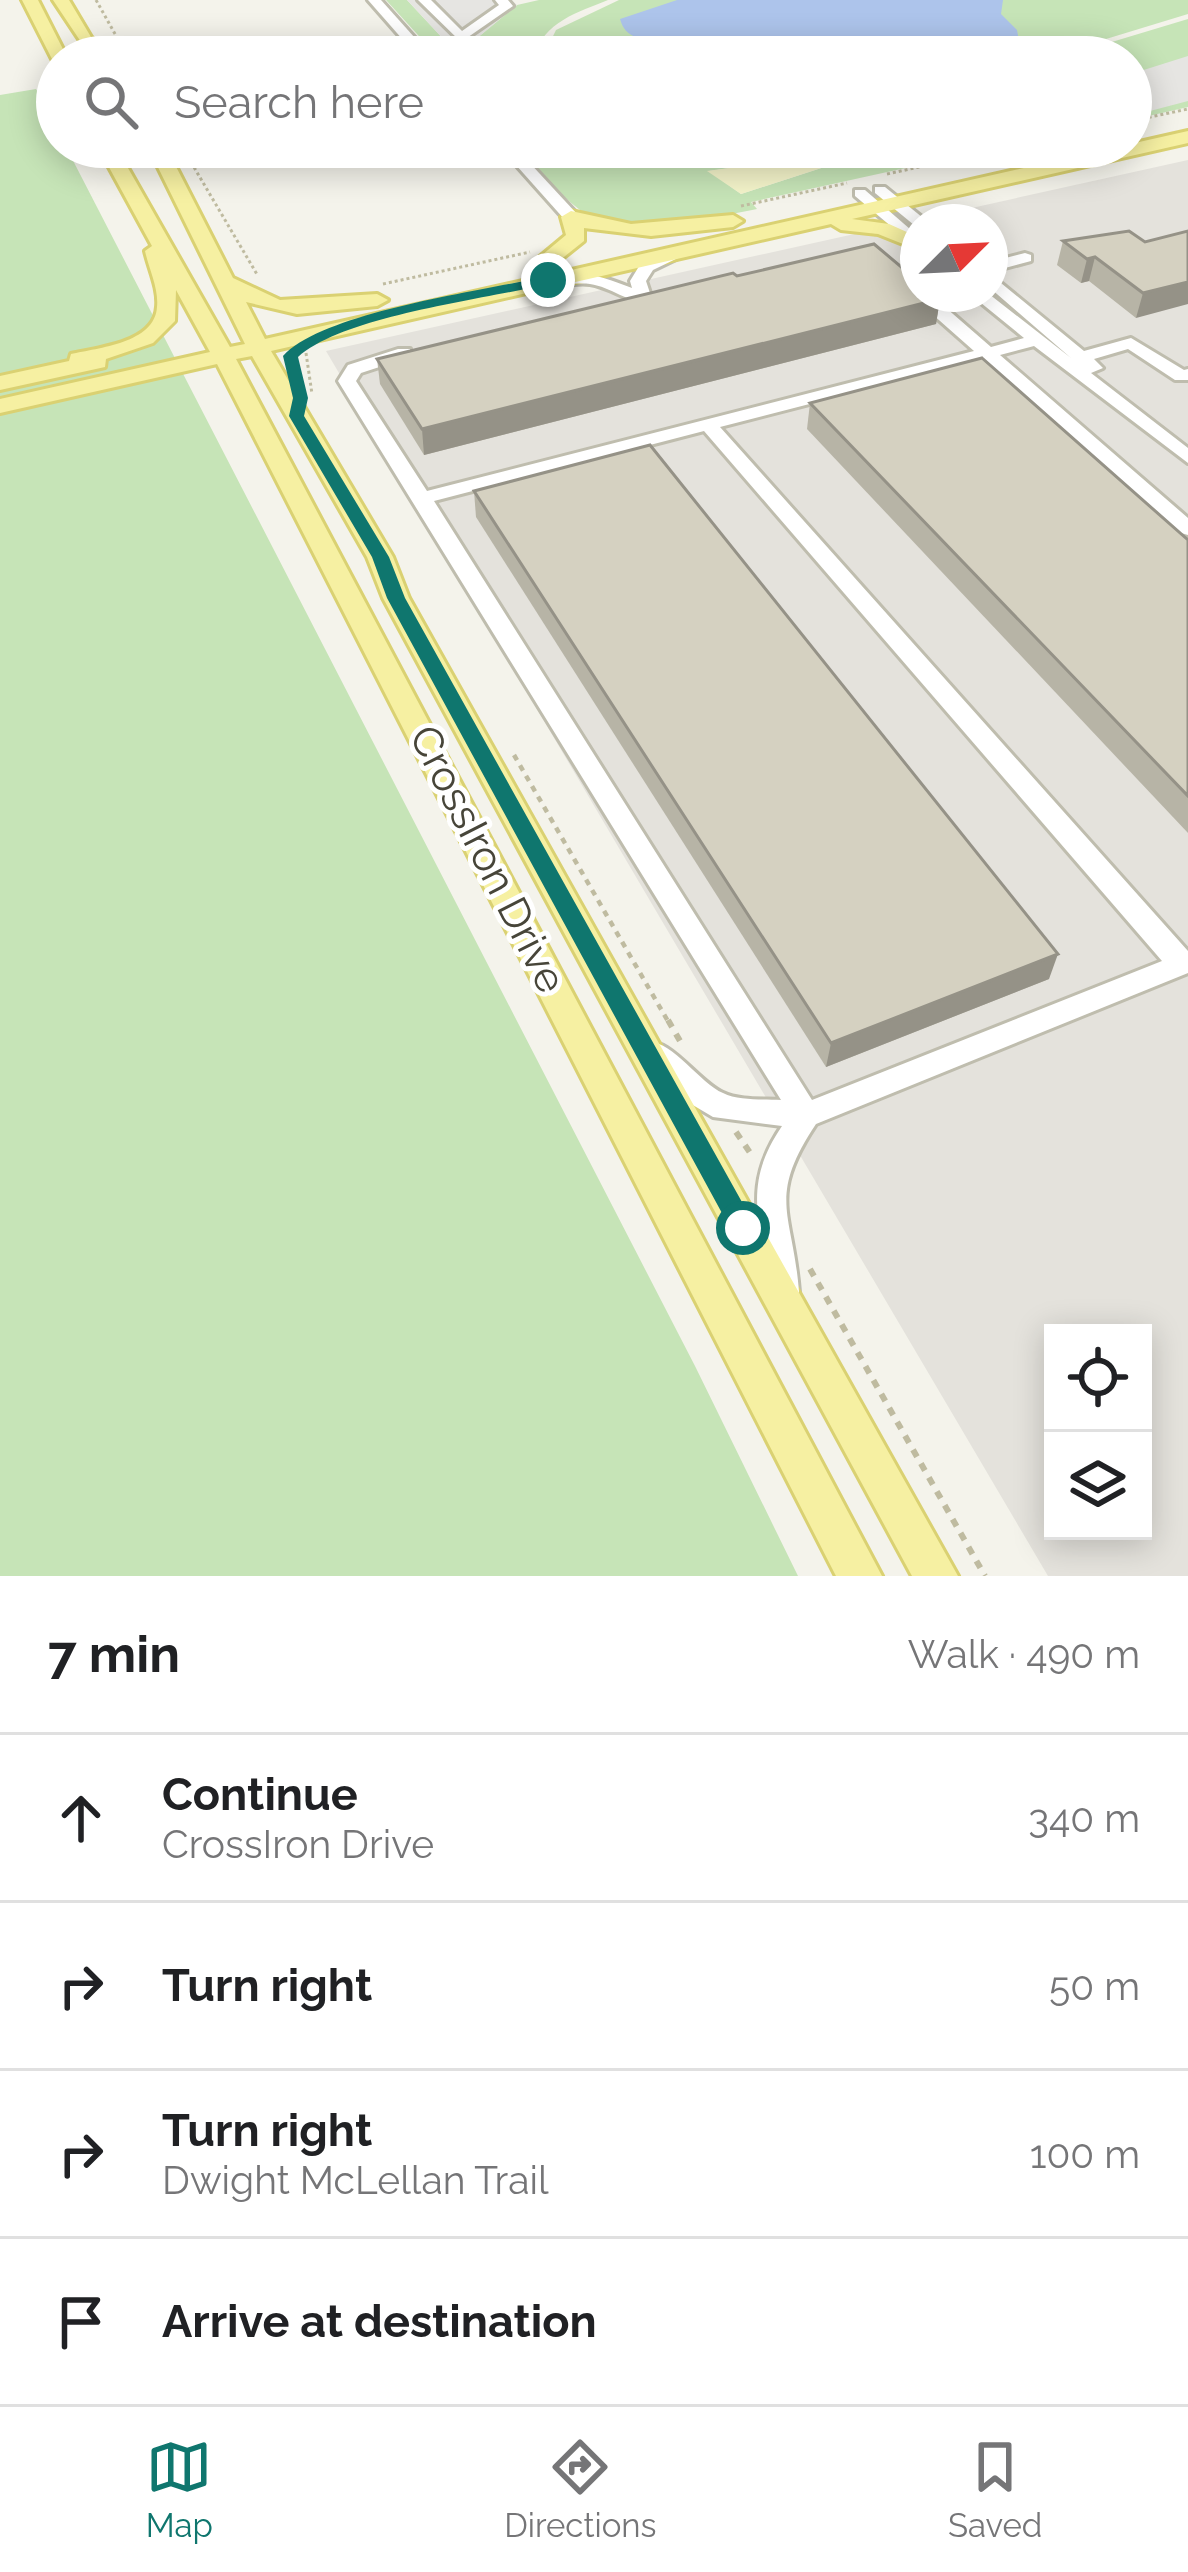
<!DOCTYPE html>
<html lang="en">
<head>
<meta charset="utf-8">
<style>
  body { margin:0; font-family:Raleway,sans-serif; background:#f6f6f6; color:#202124 }
  .controls { position:absolute; right:36px; bottom:36px; display:grid; overflow:hidden; border-radius:0px; box-shadow:0 6px 30px #0003 }
  .controls button { width:108px; height:108px; display:grid; place-items:center; padding:0; border:0; border-bottom:3px solid #e0e0e0; background:#fff; color:#202124; font:60px sans-serif }
  .compass { position:absolute; left:900px; top:204px; width:108px; height:108px; border-radius:50%; background:#fff; box-shadow:0 6px 30px #0003; rotate:66deg }
  .stop { position:absolute; width:36px; height:36px; margin:-27px; border:9px solid #0f766e; border-radius:50%; background:#fff }
  .stop.end { background:#0f766e; border-color:#fff; box-shadow:0 3px 12px #0008 }
  .list { margin:0; padding:0; list-style:none }
  h2 { display:flex; justify-content:space-between; align-items:center; height:156px; margin:0; padding:0 48px; font-size:51px }
  h2 small { font-size:39px; font-weight:400; color:#757577 }
  .list li { display:grid; grid-template-columns:78px 1fr auto; gap:36px; align-items:center; box-sizing:border-box; height:168px; padding:0 48px; border-top:3px solid #e0e0e0 }
  .list b { display:block; font-size:45px; white-space:nowrap }
  .list p { margin:0; font-size:39px; white-space:nowrap; color:#757577 }
  .list em { font-size:39px; font-style:normal; color:#757577 }
  .icon { flex:none; width:66px; height:66px; fill:none; stroke:currentColor; stroke-width:2; stroke-linecap:round; stroke-linejoin:round }
  .map { position:relative; flex:none; width:1188px; height:1576px; overflow:hidden }
  .search { position:absolute; background:#fff; box-shadow:0 6px 30px #0003; left:36px; right:36px; top:36px; height:132px; display:flex; align-items:center; gap:30px; box-sizing:border-box; padding:0 42px; border-radius:66px; color:#757577; font-size:45px }
  .sheet { height:828px; background:#fff }
  nav { display:flex; justify-content:space-around; align-items:center; box-sizing:border-box; height:168px; border-top:3px solid #e0e0e0; background:#fff; font-size:33px; color:#757577 }
  nav a { display:grid; justify-items:center; gap:6px }
  nav .on { color:#0f766e }
  .map>svg:first-child { display:block }
  .industrial { fill:#e4e2dc; fill-rule:evenodd }
  .green { fill:#c6e4b7 }
  .sand { fill:#f4f4ca }
  .parking { fill:#e6e5e2 }
  .water { fill:#adc4eb }
  .lines { fill:none; stroke-linecap:round; stroke-linejoin:round }
  .minor-casing { stroke:#bfbdae; stroke-width:6 }
  .major-casing { stroke:#dad172; stroke-width:6 }
  .path-far2 { stroke:#bfbba0; stroke-width:3; stroke-dasharray:3 3; stroke-linecap:butt }
  .path-far1 { stroke:#bfbba0; stroke-width:4.5; stroke-dasharray:6 6; stroke-linecap:butt }
  .path { stroke:#bfbba0; stroke-width:6; stroke-dasharray:8 8; stroke-linecap:butt }
  .minor { fill:#fff; fill-rule:evenodd }
  .major { fill:#f6f0a2; fill-rule:evenodd }
  .wall { fill:#b7b4a6 }
  .shaded-wall { fill:#959287 }
  .building { fill:#d5d1c1; stroke:#959287; stroke-width:3 }
  .route { fill:#0f766e }
  .labels { text-anchor:middle; dominant-baseline:central; stroke-width:10; stroke-linejoin:round; paint-order:stroke }
  .street-label { font-size:42px; fill:#474539; stroke:#fff }
</style>
</head>
<body>
<div class="map">
<svg width="1188" height="1576" viewBox="0 0 1188 1576">
  <rect width="100%" height="100%" fill="#f4f3eb"/>
  <path class="industrial" d="M1188,160V1576H1048L326,351ZM918,222H990V294H918ZM1053,1333H1143V1531H1053Z"/>
  <g class="green">
    <path d="M386,0H407L448,44L476,39L517,5L539,0H608C579,12 542,22 535,57H438Z"/>
    <polygon points="619,0 1188,0 1188,14 1047,57 543,57 556,30"/>
    <polygon points="1188,19 1188,107 1131,120 1131,57 1062,57"/>
    <polygon points="36,89 57,130 57,147 66,147 695,1366 798,1576 0,1576 0,95"/>
    <path d="M520,147H880L709,171L741,194L886,147H1001L751,202L757,209C706,218 625,245 580,210C557,193 539,168 520,147Z"/>
  </g>
  <polygon class="sand" points="886,147 741,194 707,171"/>
  <g class="parking">
    <polygon points="407,0 511,0 517,5 476,39 448,44"/>
    <polygon points="1188,56 1188,101 1131,116 1131,74"/>
  </g>
  <path class="water" d="M677,0H1003L1001,14L1017,30L1019,41C985,68 827,41 778,39C734,37 681,50 638,38C627,34 623,29 620,19Z"/>
  <g class="lines">
    <defs>
      <g id="minor">
        <polygon points="368,0 381,0 432,57 418,57"/>
        <polygon points="418,0 431,0 462,31 499,5 495,0 508,0 513,6 461,42"/>
        <polygon points="500,147 515,147 577,214 577,220 565,220"/>
        <polygon points="875,187 885,187 928,222 914,225 875,193"/>
        <polygon points="855,190 865,190 918,236 918,249 855,196"/>
        <path d="M678,247L686,252L684,255L653,270L646,281L652,299L650,303C628,303 611,287 590,284C574,282 562,288 549,280C575,265 606,278 632,288L630,281L641,263Z"/>
        <polygon points="1025,253 1031,255 1031,261 990,272 990,262"/>
        <path d="M990,274L1084,351L1131,338L1184,370L1188,369V380H1175L1128,349L1094,359L1103,368L1091,373L1188,448V463L1034,346L1000,355L1188,518V535L1181,533L984,359L720,427L1188,951V973L816,1124C766,1199 793,1212 799,1292L794,1303L783,1307L772,1303L767,1292C764,1224 739,1189 782,1126L713,1117L681,1098L639,1051L643,1043C668,1034 698,1082 723,1093C739,1101 763,1099 781,1100L338,381L348,365L398,349H410V357L361,373L356,381L427,491L974,351L914,298L912,294L918,289V294H930L991,347L1024,338L970,294H989L1071,358L990,288ZM704,431L1162,961L812,1100L434,501Z"/>
      </g>
      <g id="major">
        <polygon points="22,0 38,0 67,57 53,61"/>
        <polygon points="53,0 69,0 91,37 109,57 91,57"/>
        <path d="M1188,131V143L852,219L889,224L918,237V250L878,234L841,230L831,224L271,351L393,557L409,598L958,1576H912L383,598L367,557L252,356L236,359L882,1576H836L217,364L0,413V399L210,352L176,290L175,321L153,343L106,359L105,367L0,390V376L69,361L71,354C98,348 155,343 157,307C159,289 149,269 145,251L152,246L98,147H116L230,347L245,344L148,147H166L233,278L280,300L377,294L388,300L377,306L297,314L246,302L265,339Z"/>
        <polygon points="571,211 631,224 733,215 743,221 733,227 651,236 584,228 584,241 550,268 536,268 536,260 566,235 561,217"/>
      </g>
    </defs>
    <use href="#minor" class="minor-casing"/>
    <use href="#major" class="major-casing"/>
    <g class="path-far2">
      <polyline points="96,0 128,57"/>
      <polyline points="1131,121 1188,109"/>
      <polyline points="185,152 258,276"/>
      <polyline points="887,174 1011,147"/>
      <polyline points="741,206 847,183"/>
      <polyline points="945,208 947,222"/>
      <polyline points="383,284 530,252"/>
      <polyline points="306,353 312,394"/>
    </g>
    <polyline class="path-far1" points="514,755 669,1023"/>
    <g class="path">
      <polyline points="668,1020 680,1041"/>
      <polyline points="736,1132 753,1157"/>
      <polyline points="810,1269 985,1576"/>
    </g>
    <use href="#minor" class="minor"/>
    <use href="#major" class="major"/>
  </g>
  <g class="wall">
    <polygon points="1188,231 1136,318 1089,281 1081,283 1057,265 1063,241 1145,242"/>
    <polygon points="940,299 936,324 424,455 380,384 377,359"/>
    <polygon points="810,403 1188,540 1188,833 807,429"/>
    <polygon points="474,491 1049,979 826,1067 476,517"/>
  </g>
  <g class="shaded-wall">
    <polygon points="1095,257 1089,281 1081,283 1087,259"/>
    <polygon points="1188,271 1188,304 1136,318 1143,293"/>
    <polygon points="940,299 936,324 424,455 422,429"/>
    <polygon points="1058,954 1049,979 826,1067 831,1043"/>
  </g>
  <g class="building">
    <polygon points="1129,231 1145,242 1188,231 1188,282 1143,293 1095,257 1087,259 1063,241"/>
    <polygon points="874,244 918,281 918,294 934,294 940,299 422,429 377,359 733,273 737,276"/>
    <polygon points="982,358 1188,540 1188,796 810,403"/>
    <polygon points="650,445 1058,954 831,1043 474,491"/>
  </g>
  <path class="route" d="M548,276L553,283C488,299 345,315 298,357L308,398L304,416L389,557L405,598L752,1220L756,1228L743,1240L735,1237L387,598L372,557L289,416L293,398L283,356C325,311 484,291 548,276Z"/>
  <g class="labels">
    <g class="street-label">
      <text transform="translate(488 859) rotate(63)">CrossIron Drive</text>
    </g>
  </g>
</svg>
<div class="controls">
<button><svg class="icon" aria-label="locate" viewBox="0 0 24 24"><circle cx="12" cy="12" r="6"/><path d="M12 2v4M12 18v4M2 12h4M18 12h4"/></svg></button>
<button><svg class="icon" aria-label="layers" viewBox="0 0 24 24"><path d="M12 4l9 5-9 5-9-5zM3 14l9 5 9-5"/></svg></button>
</div>
<svg class="compass" viewBox="-18 -18 36 36"><path d="M0-13l5 13h-10z" fill="#e53935"/><path d="M0 13l5-13h-10z" fill="#757577"/></svg>
<div class="stop" style="left:743px;top:1228px"></div>
<div class="stop end" style="left:548px;top:280px"></div>
<div class="search"><svg class="icon" aria-label="search" viewBox="0 0 24 24"><circle cx="10" cy="10" r="6"/><path d="M15 15l6 6"/></svg>Search here</div>
</div>
<section class="sheet">
<h2>7 min<small>Walk · 490 m</small></h2>
<ul class="list">
<li><svg class="icon" aria-label="ahead" viewBox="0 0 24 24"><path d="M12 20V5M6 11l6-6 6 6"/></svg><div><b>Continue</b><p>CrossIron Drive</p></div><em>340 m</em></li>
<li><svg class="icon" aria-label="right" viewBox="0 0 24 24"><path d="M7 20v-9h11M14 6l5 5-5 5"/></svg><div><b>Turn right</b></div><em>50 m</em></li>
<li><svg class="icon" aria-label="right" viewBox="0 0 24 24"><path d="M7 20v-9h11M14 6l5 5-5 5"/></svg><div><b>Turn right</b><p>Dwight McLellan Trail</p></div><em>100 m</em></li>
<li><svg class="icon" aria-label="arrive" viewBox="0 0 24 24"><path d="M6 21V4h12l-3 4 3 4H6"/></svg><div><b>Arrive at destination</b></div></li>
</ul>
</section>
<nav>
<a class="on"><svg class="icon" aria-label="map" viewBox="0 0 24 24"><path d="M3 6l6-2 6 2 6-2v14l-6 2-6-2-6 2zM9 4v14M15 6v14"/></svg>Map</a>
<a><svg class="icon" aria-label="directions" viewBox="0 0 24 24"><path d="M12 3l9 9-9 9-9-9zM9 14v-3h6M13 9l2 2-2 2"/></svg>Directions</a>
<a><svg class="icon" aria-label="saved" viewBox="0 0 24 24"><path d="M7 4h10v16l-5-4-5 4z"/></svg>Saved</a>
</nav>
</body>
</html>
